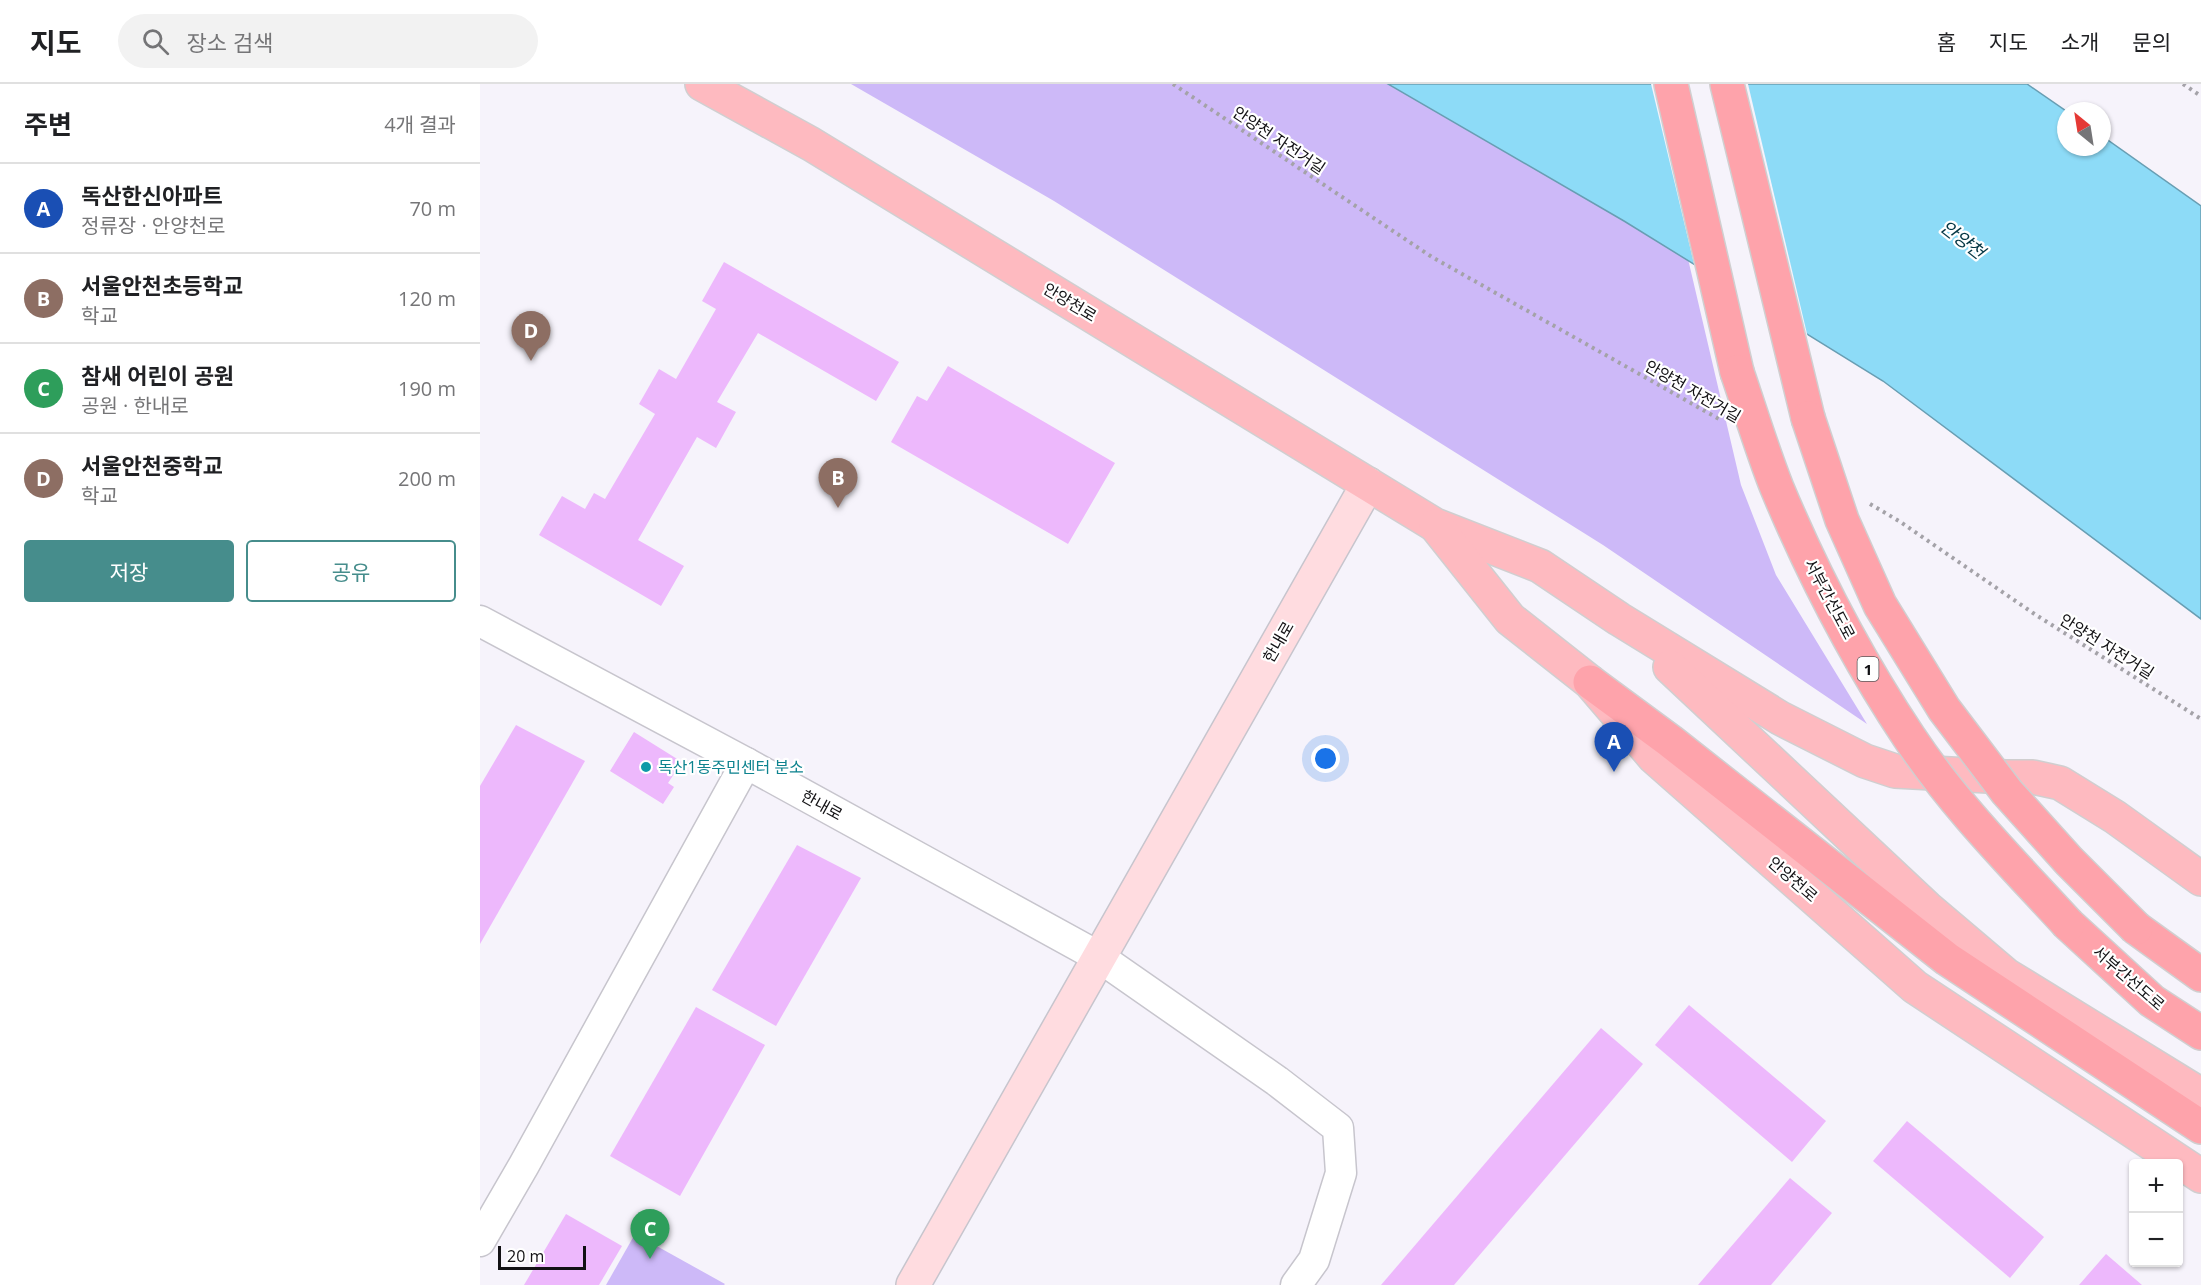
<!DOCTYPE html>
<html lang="ko">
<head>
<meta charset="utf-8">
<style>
  body { margin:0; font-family:"Open Sans","Noto Sans KR",sans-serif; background:#f2f2f2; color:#202124 }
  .controls { position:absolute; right:18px; bottom:18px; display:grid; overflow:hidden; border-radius:6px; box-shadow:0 2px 4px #0004 }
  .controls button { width:54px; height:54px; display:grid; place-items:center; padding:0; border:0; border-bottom:2px solid #e0e0e0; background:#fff; color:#202124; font:30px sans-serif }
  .compass { position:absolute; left:1577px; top:18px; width:54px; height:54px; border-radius:50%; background:#fff; box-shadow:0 2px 4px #0004; rotate:330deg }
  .scale { position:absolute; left:18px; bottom:15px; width:88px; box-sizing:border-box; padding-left:6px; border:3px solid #121114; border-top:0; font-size:16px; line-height:21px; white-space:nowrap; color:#121114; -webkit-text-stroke:4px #fff; paint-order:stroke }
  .you { position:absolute; left:846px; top:675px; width:21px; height:21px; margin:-15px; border:4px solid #fff; border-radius:50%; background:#1a73e8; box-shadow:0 0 0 9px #1a73e833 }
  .badge { display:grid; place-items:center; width:39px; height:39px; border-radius:50%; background:#468d8c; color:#fff; font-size:20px; font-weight:700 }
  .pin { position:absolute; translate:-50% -50px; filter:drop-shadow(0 2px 3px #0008) }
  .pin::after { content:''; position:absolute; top:32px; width:21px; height:18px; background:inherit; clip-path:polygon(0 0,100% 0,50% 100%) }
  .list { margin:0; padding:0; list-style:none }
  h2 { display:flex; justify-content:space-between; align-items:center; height:78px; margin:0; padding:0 24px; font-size:26px }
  h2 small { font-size:20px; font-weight:400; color:#757577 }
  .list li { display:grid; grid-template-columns:39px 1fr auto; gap:18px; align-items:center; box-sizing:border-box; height:90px; padding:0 24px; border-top:2px solid #e0e0e0 }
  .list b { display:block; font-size:22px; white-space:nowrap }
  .list p { margin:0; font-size:20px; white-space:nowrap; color:#757577 }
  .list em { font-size:20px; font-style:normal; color:#757577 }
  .actions { display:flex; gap:12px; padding:18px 24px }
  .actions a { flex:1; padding:14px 0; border:2px solid #468d8c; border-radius:6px; text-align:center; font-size:21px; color:#468d8c }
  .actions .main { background:#468d8c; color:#fff }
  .icon { flex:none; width:33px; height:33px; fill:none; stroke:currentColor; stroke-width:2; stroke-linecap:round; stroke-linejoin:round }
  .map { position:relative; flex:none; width:1721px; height:1201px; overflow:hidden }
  header { display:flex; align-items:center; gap:36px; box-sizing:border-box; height:84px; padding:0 30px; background:#fff; border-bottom:2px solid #e0e0e0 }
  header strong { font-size:28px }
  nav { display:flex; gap:33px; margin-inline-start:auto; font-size:21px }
  .search { width:420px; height:54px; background:#f2f2f2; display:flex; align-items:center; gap:15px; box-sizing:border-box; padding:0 21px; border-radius:33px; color:#757577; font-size:22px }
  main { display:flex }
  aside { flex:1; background:#fff }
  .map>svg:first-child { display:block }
  .green { fill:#cdb9f8 }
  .water { fill:#8ddbf7; stroke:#689eb3; stroke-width:1.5 }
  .pier { fill:#f6f3fb }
  .building { fill:#edb8fc }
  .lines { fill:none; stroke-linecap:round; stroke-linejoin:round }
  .minor-casing { stroke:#c7c5cd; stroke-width:33 }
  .secondary-casing { stroke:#c7c5cd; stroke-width:36 }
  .primary-casing { stroke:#d0cfd0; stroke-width:36 }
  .trunk-casing { stroke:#d0cfd0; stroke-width:36 }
  .path { stroke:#a4a2a8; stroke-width:4; stroke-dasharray:3 4.5; stroke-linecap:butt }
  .minor { stroke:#fff; stroke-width:30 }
  .secondary { stroke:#ffdce0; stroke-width:33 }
  .primary { stroke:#febac0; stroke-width:33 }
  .trunk { stroke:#fea3ab; stroke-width:33 }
  .trunk-bridge-casing { stroke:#d0cfd0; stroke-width:36; stroke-linecap:butt }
  .trunk-bridge { stroke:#fea3ab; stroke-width:33 }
  .culture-dot { fill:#0f9aa8; stroke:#fff; stroke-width:2 }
  .labels { text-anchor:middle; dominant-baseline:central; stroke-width:4.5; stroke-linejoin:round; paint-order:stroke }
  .shield { fill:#fff; stroke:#59585a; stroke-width:1.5 }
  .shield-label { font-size:15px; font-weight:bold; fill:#121114 }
  .street-label { font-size:16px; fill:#121114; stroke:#fff }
  .culture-label { font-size:16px; fill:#0d838f; stroke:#fff; text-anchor:start }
  .water-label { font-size:18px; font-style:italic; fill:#043644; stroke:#fff }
</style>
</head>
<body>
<header>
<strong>지도</strong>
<div class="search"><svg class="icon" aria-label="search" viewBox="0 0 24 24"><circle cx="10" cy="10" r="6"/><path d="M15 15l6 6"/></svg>장소 검색</div>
<nav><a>홈</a><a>지도</a><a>소개</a><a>문의</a></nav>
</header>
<main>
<aside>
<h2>주변<small>4개 결과</small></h2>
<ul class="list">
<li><span class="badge" style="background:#1a4fb4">A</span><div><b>독산한신아파트</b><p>정류장 · 안양천로</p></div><em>70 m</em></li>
<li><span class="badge" style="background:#8d6e63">B</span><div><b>서울안천초등학교</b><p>학교</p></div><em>120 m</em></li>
<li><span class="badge" style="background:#2e9e5b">C</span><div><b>참새 어린이 공원</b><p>공원 · 한내로</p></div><em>190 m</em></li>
<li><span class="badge" style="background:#8d6e63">D</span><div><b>서울안천중학교</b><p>학교</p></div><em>200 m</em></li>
</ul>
<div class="actions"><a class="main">저장</a><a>공유</a></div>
</aside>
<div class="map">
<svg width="1721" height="1201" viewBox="0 0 1721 1201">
  <rect width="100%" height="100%" fill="#f6f3fb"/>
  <g class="green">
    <polygon points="371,0 1167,0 1261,401 1296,491 1387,640 1123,461 574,117"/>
    <polygon points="155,1150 245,1200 244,1201 126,1201"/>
  </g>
  <polygon class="water" points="908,0 1547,0 1586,27 1586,63 1622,63 1622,52 1721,122 1721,535 1403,297 1144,137"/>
  <polygon class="pier" points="1171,0 1268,0 1328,254 1215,184"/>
  <g class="building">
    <polygon points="244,178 419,278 396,317 278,249 237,318 256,328 236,364 217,353 158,456 204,482 181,522 59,451 82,412 105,425 114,409 125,415 175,330 159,320 179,285 196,295 236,225 222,217"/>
    <polygon points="468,282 635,379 588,460 411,358 437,312 447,317"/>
    <polygon points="36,641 105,677 0,860 0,702"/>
    <polygon points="154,648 202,678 188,699 194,703 183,720 130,687"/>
    <polygon points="317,761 381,794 296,942 232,906"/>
    <polygon points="1209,921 1346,1037 1312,1078 1175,961"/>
    <polygon points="216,923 285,961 200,1112 130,1072"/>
    <polygon points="1121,944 1163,980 974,1201 901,1201"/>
    <polygon points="1427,1037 1564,1153 1530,1194 1393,1077"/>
    <polygon points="1310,1094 1352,1129 1291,1201 1218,1201"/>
    <polygon points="86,1130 142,1162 119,1201 44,1201"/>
    <polygon points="1626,1170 1662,1201 1599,1201"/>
  </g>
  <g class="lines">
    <defs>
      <g id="minor">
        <polyline points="0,537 266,679 619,873 797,997 858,1044 861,1089 834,1176 816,1201"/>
        <polyline points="0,1157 44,1081 266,679"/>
      </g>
      <polyline id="secondary" points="433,1201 888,400"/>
      <g id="primary">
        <polyline points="222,0 331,60 955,441 1060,482 1139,535 1300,634 1385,677 1415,687 1526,693 1553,693 1580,699 1635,733 1721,795"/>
        <polyline points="956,442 1030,535 1110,598 1174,673 1435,903 1721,1092"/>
        <polyline points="1190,583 1447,824 1526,891 1721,1011"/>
      </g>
      <g id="trunk">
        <polyline points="1191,0 1257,288"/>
        <polyline points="1247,0 1328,334"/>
        <polyline points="1110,598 1190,657 1467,875 1721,1043"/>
        <polyline points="1588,840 1672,917 1721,949"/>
        <polyline points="1656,844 1721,891"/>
      </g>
    </defs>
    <use href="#minor" class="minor-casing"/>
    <use href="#secondary" class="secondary-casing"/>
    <use href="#primary" class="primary-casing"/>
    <use href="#trunk" class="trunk-casing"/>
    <g class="path">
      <polyline points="693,0 952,173 1239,335"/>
      <polyline points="1703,0 1721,12"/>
      <polyline points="1390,420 1419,437 1556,531 1721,635"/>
    </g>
    <use href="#minor" class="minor"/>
    <use href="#secondary" class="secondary"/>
    <use href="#primary" class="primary"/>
    <use href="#trunk" class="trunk"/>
    <defs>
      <g id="trunk-bridge">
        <path d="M1257,288C1270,326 1282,366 1297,404C1333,490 1377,575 1429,653C1474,721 1533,780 1588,840"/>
        <polyline points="1328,334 1362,436 1400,521 1464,625 1527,708 1589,777 1656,844"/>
      </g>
    </defs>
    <use href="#trunk-bridge" class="trunk-bridge-casing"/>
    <use href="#trunk-bridge" class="trunk-bridge"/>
  </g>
  <circle class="culture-dot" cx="166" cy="683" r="6"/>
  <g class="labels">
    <rect class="shield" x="1377.5" y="573" width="21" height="24" rx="4.5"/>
    <g class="shield-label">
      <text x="1388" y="585">1</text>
    </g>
    <g class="street-label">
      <text transform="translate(799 56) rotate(34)">안양천 자전거길</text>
      <text transform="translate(590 218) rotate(31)">안양천로</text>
      <text transform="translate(1213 307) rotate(30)">안양천 자전거길</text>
      <text transform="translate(1350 515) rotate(62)">서부간선도로</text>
      <text transform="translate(798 558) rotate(-60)">한내로</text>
      <text transform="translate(1627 562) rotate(32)">안양천 자전거길</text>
      <text transform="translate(342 721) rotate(29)">한내로</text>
      <text transform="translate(1313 795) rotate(41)">안양천로</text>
      <text transform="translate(1649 894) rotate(41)">서부간선도로</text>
    </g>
    <g class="culture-label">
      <text x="178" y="683">독산1동주민센터 분소</text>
    </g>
    <g class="water-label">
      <text transform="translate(1483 155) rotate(38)">안양천</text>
    </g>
  </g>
</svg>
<div class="controls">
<button>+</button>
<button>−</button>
</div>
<svg class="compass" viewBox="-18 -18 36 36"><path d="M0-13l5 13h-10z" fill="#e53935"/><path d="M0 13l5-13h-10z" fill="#757577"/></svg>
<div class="scale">20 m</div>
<div class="you"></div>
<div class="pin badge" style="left:1134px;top:688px;background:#1a4fb4">A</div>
<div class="pin badge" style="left:358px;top:424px;background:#8d6e63">B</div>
<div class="pin badge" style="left:170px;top:1175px;background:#2e9e5b">C</div>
<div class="pin badge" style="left:51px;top:277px;background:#8d6e63">D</div>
</div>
</main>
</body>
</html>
